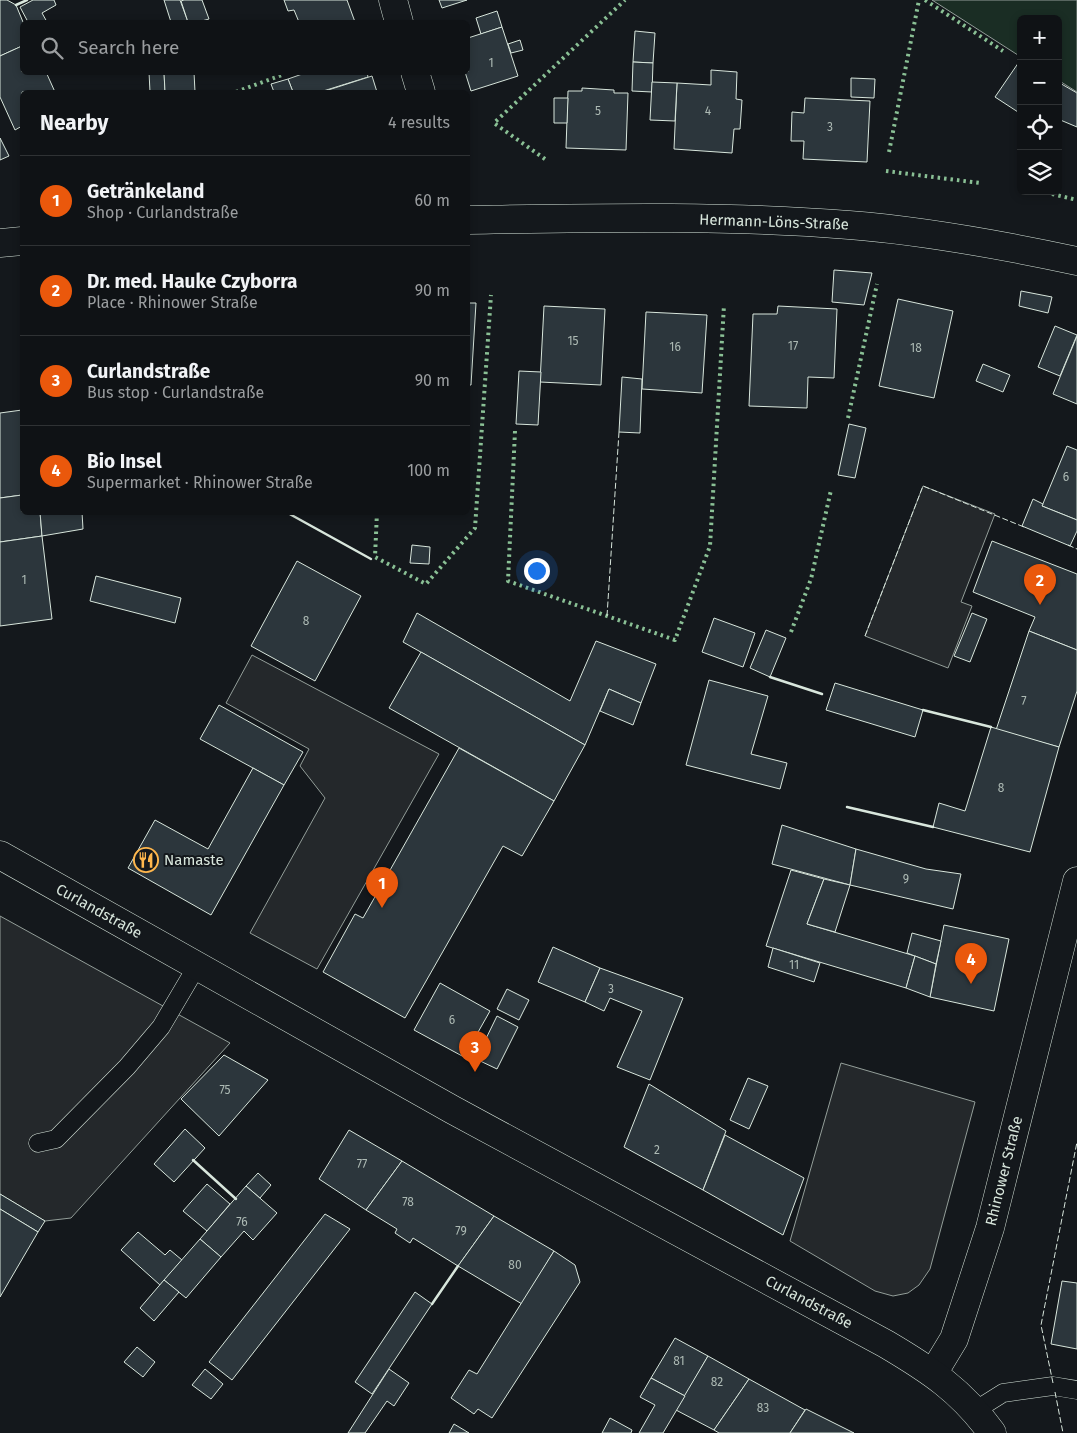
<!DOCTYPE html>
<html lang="en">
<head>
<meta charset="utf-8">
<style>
  body { margin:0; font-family:"Fira Sans",sans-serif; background:#1d2022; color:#f1f3f6 }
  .controls { position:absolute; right:15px; top:15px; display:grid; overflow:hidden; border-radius:8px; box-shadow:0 2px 8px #0003 }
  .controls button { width:45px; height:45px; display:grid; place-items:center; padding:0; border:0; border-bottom:1px solid #2f3234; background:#0f1215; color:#f1f3f6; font:25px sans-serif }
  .you { position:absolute; left:536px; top:570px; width:18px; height:18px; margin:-12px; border:4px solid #fff; border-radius:50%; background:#1a73e8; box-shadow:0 0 0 8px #1a73e833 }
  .badge { display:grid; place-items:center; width:32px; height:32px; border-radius:50%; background:#ea580c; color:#fff; font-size:16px; font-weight:700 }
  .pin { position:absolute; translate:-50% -41px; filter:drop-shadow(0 1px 2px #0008) }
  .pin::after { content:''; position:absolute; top:26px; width:18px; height:15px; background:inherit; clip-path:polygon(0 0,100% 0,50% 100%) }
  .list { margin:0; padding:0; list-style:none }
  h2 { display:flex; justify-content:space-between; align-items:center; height:65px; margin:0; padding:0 20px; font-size:21px }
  h2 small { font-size:16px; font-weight:400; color:#9b9ea0 }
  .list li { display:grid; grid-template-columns:32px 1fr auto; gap:15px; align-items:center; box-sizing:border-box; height:90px; padding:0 20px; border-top:1px solid #2f3234 }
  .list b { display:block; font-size:19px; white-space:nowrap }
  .list p { margin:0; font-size:16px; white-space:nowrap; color:#9b9ea0 }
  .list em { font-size:16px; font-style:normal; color:#9b9ea0 }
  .icon { flex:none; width:28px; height:28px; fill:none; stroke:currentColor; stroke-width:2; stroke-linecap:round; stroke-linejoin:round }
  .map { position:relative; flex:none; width:1077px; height:1433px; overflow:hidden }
  .search { position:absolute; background:#0f1215; box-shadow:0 2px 8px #0003; left:20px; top:20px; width:450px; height:55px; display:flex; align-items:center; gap:12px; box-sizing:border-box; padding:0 18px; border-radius:8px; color:#9b9ea0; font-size:19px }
  .panel { position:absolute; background:#0f1215; box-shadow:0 2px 8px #0003; left:20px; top:90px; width:450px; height:425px; border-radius:8px }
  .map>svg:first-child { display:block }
  .green { fill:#1a2d24; stroke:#939e99 }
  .parking { fill:#24282b; stroke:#939e99 }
  .building { fill:#2c363c; stroke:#d8e6dc }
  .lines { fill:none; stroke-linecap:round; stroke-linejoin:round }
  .lane-casing { stroke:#d8e6dc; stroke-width:19 }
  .street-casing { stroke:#d8e6dc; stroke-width:29 }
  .primary-casing { stroke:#d8e6dc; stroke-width:29 }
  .lane { stroke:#14181c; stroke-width:18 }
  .street { stroke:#14181c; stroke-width:28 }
  .primary { stroke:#14181c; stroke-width:28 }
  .hedge { stroke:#8ac095; stroke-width:4; stroke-dasharray:2.5 4; stroke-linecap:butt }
  .fence { stroke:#d8e6dc; stroke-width:1; stroke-dasharray:6 2.5; stroke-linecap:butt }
  .wall { stroke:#d8e6dc; stroke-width:2.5 }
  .labels { text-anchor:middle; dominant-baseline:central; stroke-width:4; stroke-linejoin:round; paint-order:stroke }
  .number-label { font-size:12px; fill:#adbab4 }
  .street-label { font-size:15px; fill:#d8e6dc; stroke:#14181c }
  .poi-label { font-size:15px; fill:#d8e6dc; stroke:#14181c; text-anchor:start }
</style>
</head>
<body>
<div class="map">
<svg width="1077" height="1433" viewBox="0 0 1077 1433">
  <rect width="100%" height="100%" fill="#14181c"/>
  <polygon class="green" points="932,0 1077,0 1077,92 1058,80 1058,19 1021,19 1021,57"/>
  <g class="parking">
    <polygon points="923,486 995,514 961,602 972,606 948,668 865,636"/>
    <polygon points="252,655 439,754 317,969 250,933 325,798 300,766 309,749 226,703"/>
    <polygon points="0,916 230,1043 71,1218 45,1221 0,1194"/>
    <polygon points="841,1063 975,1102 930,1269 919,1285 908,1293 893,1296 875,1291 790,1241"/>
  </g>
  <g class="building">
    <polygon points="0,0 7,0 16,5 23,22 22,46 0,56"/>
    <polygon points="33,0 54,0 56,5 42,13 47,22 28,22 20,7"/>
    <polygon points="164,0 180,0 188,22 171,22"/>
    <polygon points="184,0 202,0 209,19 198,22 188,22 181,1"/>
    <polygon points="284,0 347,0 355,22 299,22 294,10 288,11"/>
    <polygon points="439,0 467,0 442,8"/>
    <polygon points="497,11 502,27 481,34 476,18"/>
    <polygon points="502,27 518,76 471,91 465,72 468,72 468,38"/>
    <polygon points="635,31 655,33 653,63 633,62"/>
    <polygon points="520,40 523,50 511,53 508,44"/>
    <polygon points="22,46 22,72 46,72 55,92 22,92 22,126 15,130 0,97 0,56"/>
    <polygon points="1021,59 1021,108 1018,112 995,97"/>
    <polygon points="633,62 653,63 652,92 632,91"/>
    <polygon points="711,70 737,72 736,99 742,100 740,129 734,129 732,153 674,149 677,83 711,85"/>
    <polygon points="149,72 164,72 165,92 150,92"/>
    <polygon points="164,72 194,72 195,92 165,92"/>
    <polygon points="308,72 367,72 368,77 320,92 293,92 288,79"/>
    <polygon points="372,76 377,92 322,92"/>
    <polygon points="851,78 875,79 874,98 851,97"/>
    <polygon points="288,79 293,92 274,92 271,84"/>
    <polygon points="652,82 677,83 675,121 650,120"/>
    <polygon points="1058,82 1077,93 1077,127 1058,119"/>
    <polygon points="582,88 614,90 614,93 628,93 626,150 566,148 568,91 582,91"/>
    <polygon points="554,98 568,98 567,123 554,123"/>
    <polygon points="805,98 870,101 867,162 803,159 804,141 791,141 792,112 804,113"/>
    <polygon points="0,138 9,156 0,160"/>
    <polygon points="834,270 872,273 864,305 832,302"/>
    <polygon points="1021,291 1052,297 1048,313 1019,306"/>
    <polygon points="898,299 953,311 934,398 879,386"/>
    <polygon points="468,303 476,303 471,385 468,385"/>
    <polygon points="544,306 605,309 601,385 540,382"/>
    <polygon points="778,306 837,309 834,378 808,377 807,408 749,406 753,314 777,314"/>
    <polygon points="646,312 707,315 702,393 642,389"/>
    <polygon points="1055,326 1077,335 1060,376 1038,367"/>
    <polygon points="1077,336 1077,404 1053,394"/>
    <polygon points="983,364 1010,375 1003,392 976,381"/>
    <polygon points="519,371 541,372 538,425 516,424"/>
    <polygon points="622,377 642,379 640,433 619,432"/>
    <polygon points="22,410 22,495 0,498 0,413"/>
    <polygon points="849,424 866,428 855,478 838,475"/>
    <polygon points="1067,446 1077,450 1077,520 1042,506"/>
    <polygon points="22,495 22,512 40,512 42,536 0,542 0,498"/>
    <polygon points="1033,499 1043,504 1042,506 1077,520 1077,531 1070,546 1022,526"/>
    <polygon points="40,512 82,512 83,529 42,536"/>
    <polygon points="42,536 52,619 0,626 0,542"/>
    <polygon points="992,541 1077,574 1077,650 1029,631 1035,617 973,592"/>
    <polygon points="412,545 430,547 429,564 410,563"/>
    <polygon points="297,561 361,596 315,681 251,646"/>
    <polygon points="96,576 181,598 175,623 90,601"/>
    <polygon points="417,613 570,701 596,641 656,664 641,703 609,689 585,745 403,642"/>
    <polygon points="972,613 987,619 970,662 954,656"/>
    <polygon points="714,618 755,633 743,667 702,652"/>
    <polygon points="766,630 786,638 770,677 750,668"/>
    <polygon points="1029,631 1077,650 1077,691 1059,747 996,730"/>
    <polygon points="421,652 585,745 554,801 389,708"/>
    <polygon points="709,680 768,696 751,754 787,763 780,789 686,765"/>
    <polygon points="835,683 923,710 915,737 826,710"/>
    <polygon points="609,689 641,703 633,725 600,711"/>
    <polygon points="219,705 303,752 284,785 200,739"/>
    <polygon points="991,727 1059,747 1030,852 933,827 939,803 965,811"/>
    <polygon points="459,748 554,801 522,856 503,846 405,1018 323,972 355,914 363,918"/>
    <polygon points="253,768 284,785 211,915 128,868 155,820 208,849"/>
    <polygon points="782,825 856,849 850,885 772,864"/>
    <polygon points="856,849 926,869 961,874 953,909 850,885"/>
    <polygon points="791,870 824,879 807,924 915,956 906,988 766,946"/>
    <polygon points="824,879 850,885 835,932 807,924"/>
    <polygon points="944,925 1009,939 994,1011 930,997"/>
    <polygon points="912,933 941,941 936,964 907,953"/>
    <polygon points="553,947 600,968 585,1002 538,982"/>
    <polygon points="773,948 820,963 814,982 768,967"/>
    <polygon points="915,956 936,964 930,997 906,988"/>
    <polygon points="600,968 683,998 650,1080 617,1067 642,1011 610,998 604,1011 585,1002"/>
    <polygon points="440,983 490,1011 464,1057 414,1030"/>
    <polygon points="507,989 529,1000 519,1020 497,1009"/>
    <polygon points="497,1016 518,1027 497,1069 476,1059"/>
    <polygon points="224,1055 268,1080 219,1136 181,1099"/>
    <polygon points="748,1078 768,1086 749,1129 730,1120"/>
    <polygon points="649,1084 726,1131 703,1190 624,1147"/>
    <polygon points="185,1129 205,1148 174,1182 154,1164"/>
    <polygon points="349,1130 402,1161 366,1210 319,1179"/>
    <polygon points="725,1135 804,1178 783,1235 703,1190"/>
    <polygon points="402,1161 494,1216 458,1266 413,1238 410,1243 395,1233 397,1229 366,1210"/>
    <polygon points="258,1173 271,1185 260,1198 246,1186"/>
    <polygon points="207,1184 230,1204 207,1231 183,1211"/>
    <polygon points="246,1186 277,1213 253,1240 244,1231 221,1257 200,1239"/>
    <polygon points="0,1194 45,1221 38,1232 0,1209"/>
    <polygon points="0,1209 38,1232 0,1297"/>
    <polygon points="325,1214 350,1229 232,1380 209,1362"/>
    <polygon points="494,1216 554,1251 522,1304 458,1266"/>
    <polygon points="138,1232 165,1255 170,1250 182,1260 160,1285 121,1250"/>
    <polygon points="200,1239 221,1257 186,1298 164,1280"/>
    <polygon points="554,1251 575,1265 580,1282 492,1418 478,1409 474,1414 451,1398 469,1370 477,1374"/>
    <polygon points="164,1280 179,1292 154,1321 140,1308"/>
    <polygon points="1062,1281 1077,1283 1077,1349 1051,1344"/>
    <polygon points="415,1292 432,1304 372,1394 355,1382"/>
    <polygon points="675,1338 708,1356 685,1396 651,1378"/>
    <polygon points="137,1347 155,1362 143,1377 124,1362"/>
    <polygon points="708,1356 749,1379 714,1430 676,1410"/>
    <polygon points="205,1369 223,1384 211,1399 192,1385"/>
    <polygon points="389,1369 409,1383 394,1406 387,1401 365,1433 348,1433"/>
    <polygon points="651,1378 685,1396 663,1433 639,1433 655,1405 640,1397"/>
    <polygon points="749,1379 805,1410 790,1433 719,1433 714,1430"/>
    <polygon points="806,1409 854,1433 790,1433"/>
    <polygon points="610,1418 632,1430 631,1433 602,1433"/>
    <polygon points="454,1424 469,1433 449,1433"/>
  </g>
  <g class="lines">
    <defs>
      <g id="lane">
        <polyline points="38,1143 56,1139 127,1067 161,1027 197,966"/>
        <polyline points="976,1410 1003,1393 1053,1386 1077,1390"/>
      </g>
      <g id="street">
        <polyline points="393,0 399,22"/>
        <polyline points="415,72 421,92"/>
        <path d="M468,220C594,218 723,215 849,225C926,231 1002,245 1077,261"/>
        <polyline points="0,243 22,241"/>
        <polyline points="934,1372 954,1339 990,1228 1077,881"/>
      </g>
      <path id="primary" d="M0,855L453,1110L886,1344C930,1370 962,1391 992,1433"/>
    </defs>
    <use href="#lane" class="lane-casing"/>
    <use href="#street" class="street-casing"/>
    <use href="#primary" class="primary-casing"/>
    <use href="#lane" class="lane"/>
    <use href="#street" class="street"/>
    <use href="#primary" class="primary"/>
    <g class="hedge">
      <polyline points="925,0 1003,51"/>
      <polyline points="236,92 282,75"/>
      <polyline points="889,152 919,0"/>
      <polyline points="545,159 494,123 625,0"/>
      <polyline points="886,171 980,183"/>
      <polyline points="1052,194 1077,200"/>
      <polyline points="848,418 877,284"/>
      <polyline points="515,431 508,581 675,640 710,546 724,305"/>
      <polyline points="377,512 375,557 426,584 475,528 491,295"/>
      <polyline points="791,632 811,579 831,490"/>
    </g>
    <g class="fence">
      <polyline points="1068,545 1077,549"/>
      <polyline points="607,616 619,432"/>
      <polyline points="865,636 923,486 1024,527"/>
      <polyline points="1053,1383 1041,1325 1077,1142"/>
      <polyline points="1055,1392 1063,1433"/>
    </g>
    <g class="wall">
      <polyline points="16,5 27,0"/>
      <polyline points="286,512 371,559"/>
      <polyline points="770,677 822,694"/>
      <polyline points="923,710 991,727"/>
      <polyline points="847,807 933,827"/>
      <polyline points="193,1160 236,1199"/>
      <polyline points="432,1304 458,1266"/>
    </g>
  </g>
  <defs>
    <symbol id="restaurant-ring" viewBox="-11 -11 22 22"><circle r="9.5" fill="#14181c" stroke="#ffb74d" stroke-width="1.5"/><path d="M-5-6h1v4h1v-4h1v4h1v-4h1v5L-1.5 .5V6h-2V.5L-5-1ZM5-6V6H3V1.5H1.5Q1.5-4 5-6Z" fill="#ffb74d"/></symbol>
  </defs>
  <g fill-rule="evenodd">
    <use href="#restaurant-ring" x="132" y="846" width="28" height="28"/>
  </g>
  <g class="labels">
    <g class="number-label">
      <text x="491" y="63">1</text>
      <text x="598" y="111">5</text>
      <text x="708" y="111">4</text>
      <text x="830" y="127">3</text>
      <text x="573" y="341">15</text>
      <text x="793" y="346">17</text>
      <text x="675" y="347">16</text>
      <text x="916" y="348">18</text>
      <text x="1066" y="477">6</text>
      <text x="24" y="580">1</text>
      <text x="306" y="621">8</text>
      <text x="1024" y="701">7</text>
      <text x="1001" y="788">8</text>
      <text x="906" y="879">9</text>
      <text x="794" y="965">11</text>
      <text x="611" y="989">3</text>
      <text x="452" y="1020">6</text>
      <text x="225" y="1090">75</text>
      <text x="657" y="1150">2</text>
      <text x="362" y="1164">77</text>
      <text x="408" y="1202">78</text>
      <text x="242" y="1222">76</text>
      <text x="461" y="1231">79</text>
      <text x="515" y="1265">80</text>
      <text x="679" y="1361">81</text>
      <text x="717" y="1382">82</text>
      <text x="763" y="1408">83</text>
    </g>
    <g class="street-label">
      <text transform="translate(774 222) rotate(2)">Hermann-Löns-Straße</text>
      <text transform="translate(99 911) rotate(29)">Curlandstraße</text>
      <text transform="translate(1004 1171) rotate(-76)">Rhinower Straße</text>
      <text transform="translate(809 1302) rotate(28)">Curlandstraße</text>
    </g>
    <g class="poi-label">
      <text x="164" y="860">Namaste</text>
    </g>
  </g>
</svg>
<div class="controls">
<button>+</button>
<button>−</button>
<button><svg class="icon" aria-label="locate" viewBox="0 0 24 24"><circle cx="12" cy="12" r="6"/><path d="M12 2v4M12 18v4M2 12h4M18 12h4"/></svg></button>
<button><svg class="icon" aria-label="layers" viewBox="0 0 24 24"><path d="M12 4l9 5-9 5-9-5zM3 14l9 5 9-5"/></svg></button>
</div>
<div class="you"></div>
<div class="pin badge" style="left:382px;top:908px">1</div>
<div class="pin badge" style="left:1040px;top:605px">2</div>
<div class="pin badge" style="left:475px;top:1072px">3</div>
<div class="pin badge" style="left:971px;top:984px">4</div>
<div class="search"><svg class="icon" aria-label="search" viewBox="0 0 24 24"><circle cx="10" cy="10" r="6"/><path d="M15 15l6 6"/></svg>Search here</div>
<section class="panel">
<h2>Nearby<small>4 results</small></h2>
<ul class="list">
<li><span class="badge">1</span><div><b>Getränkeland</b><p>Shop · Curlandstraße</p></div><em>60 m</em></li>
<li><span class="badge">2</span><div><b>Dr. med. Hauke Czyborra</b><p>Place · Rhinower Straße</p></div><em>90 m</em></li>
<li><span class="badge">3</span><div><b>Curlandstraße</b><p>Bus stop · Curlandstraße</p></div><em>90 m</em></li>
<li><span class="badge">4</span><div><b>Bio Insel</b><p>Supermarket · Rhinower Straße</p></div><em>100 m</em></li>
</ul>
</section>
</div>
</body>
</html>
